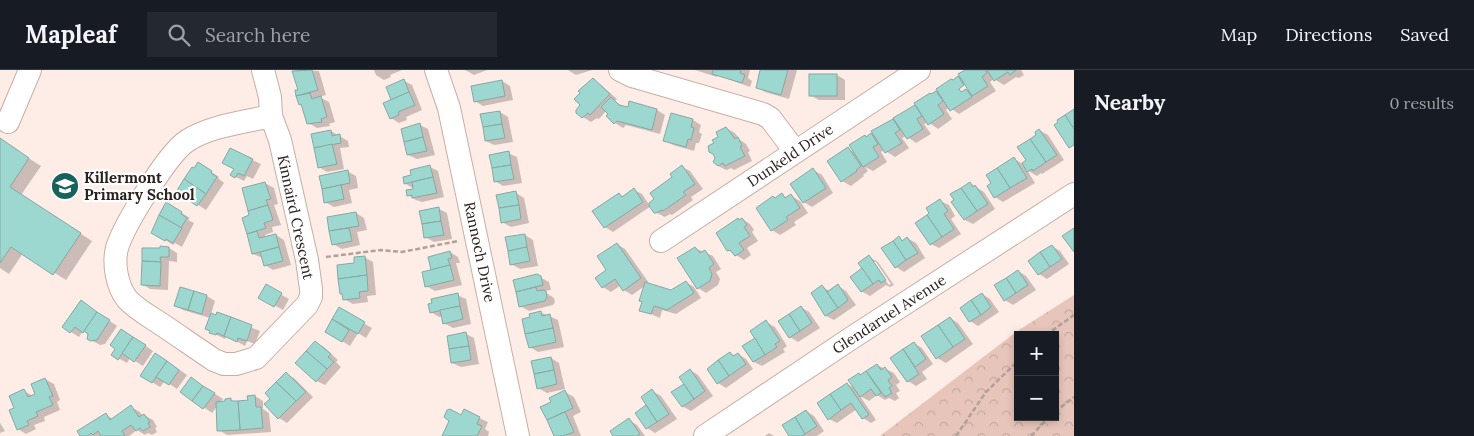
<!DOCTYPE html>
<html lang="en">
<head>
<meta charset="utf-8">
<style>
  body { margin:0; font-family:Lora,serif; background:#242831; color:#f1f3f6 }
  .controls { position:absolute; right:15px; bottom:15px; display:grid; overflow:hidden; border-radius:0px; box-shadow:0 2px 8px #0003 }
  .controls button { width:45px; height:45px; display:grid; place-items:center; padding:0; border:0; border-bottom:1px solid #363941; background:#171b24; color:#f1f3f6; font:25px sans-serif }
  .list { margin:0; padding:0; list-style:none }
  h2 { display:flex; justify-content:space-between; align-items:center; height:65px; margin:0; padding:0 20px; font-size:21px }
  h2 small { font-size:16px; font-weight:400; color:#9ea1a6 }
  .icon { flex:none; width:28px; height:28px; fill:none; stroke:currentColor; stroke-width:2; stroke-linecap:round; stroke-linejoin:round }
  .map { position:relative; flex:none; width:1074px; height:366px; overflow:hidden }
  header { display:flex; align-items:center; gap:30px; box-sizing:border-box; height:70px; padding:0 25px; background:#171b24; border-bottom:1px solid #363941 }
  header strong { font-size:24px }
  nav { display:flex; gap:28px; margin-inline-start:auto; font-size:18px }
  .search { width:350px; height:45px; background:#242831; display:flex; align-items:center; gap:12px; box-sizing:border-box; padding:0 18px; border-radius:0px; color:#9ea1a6; font-size:19px }
  main { display:flex }
  aside { flex:1; background:#171b24 }
  .map>svg:first-child { display:block }
  .forest { fill:url(#forest-crowns); fill-rule:evenodd }
  .shadow { fill:#0003; fill-rule:evenodd }
  .building { fill:#9dd8d0; stroke:#88a7a3 }
  .lines { fill:none; stroke-linecap:round; stroke-linejoin:round }
  .minor-casing { stroke:#c9aea5; stroke-width:24 }
  .path { stroke:#b0a19c; stroke-width:2.5; stroke-dasharray:5 2.5; stroke-linecap:butt }
  .minor { stroke:#fff; stroke-width:22 }
  .labels { text-anchor:middle; dominant-baseline:central; stroke-width:4.5; stroke-linejoin:round; paint-order:stroke }
  .street-label { font-size:15px; fill:#2b211e; stroke:#fff }
  .poi-label { font-size:15px; font-weight:bold; fill:#2b211e; stroke:#fff; text-anchor:start }
</style>
</head>
<body>
<header>
<strong>Mapleaf</strong>
<div class="search"><svg class="icon" aria-label="search" viewBox="0 0 24 24"><circle cx="10" cy="10" r="6"/><path d="M15 15l6 6"/></svg>Search here</div>
<nav><a>Map</a><a>Directions</a><a>Saved</a></nav>
</header>
<main>
<div class="map">
<svg width="1074" height="366" viewBox="0 0 1074 366">
  <defs>
    <pattern id="forest-crowns" width="20" height="18" patternUnits="userSpaceOnUse" patternTransform="scale(1.25)"><rect width="20" height="18" fill="#e8c5ba"/><path d="M2 6a3 3 0 1 1 6 0M12 15a3 3 0 1 1 6 0" fill="none" stroke="#c7a99f"/></pattern>
  </defs>
  <rect width="100%" height="100%" fill="#feece6"/>
  <path class="forest" d="M1074,225V366H880L1016,262ZM1018,265H1055V347H1018Z"/>
  <g class="shadow">
    <polygon points="298,0 319,1 326,25 319,27 329,32 335,52 329,54 330,56 317,58 308,53 302,35 300,34 297,21 299,20 293,1"/>
    <polygon points="374,0 402,0 390,5 391,7 384,10 376,5"/>
    <polygon points="465,0 487,0 474,5"/>
    <polygon points="568,0 592,0 576,5"/>
    <polygon points="695,0 750,0 748,8 752,11 750,17 717,5 717,7"/>
    <polygon points="762,0 797,0 789,29 765,22 757,17"/>
    <path d="M967,0H1021L1024,5L1019,8L1016,7L1004,15L994,9L990,12L996,21L959,44L949,37L946,40L952,49L938,59L928,52L924,54L931,64L916,73L906,66L902,68L909,78L895,87L884,80L881,82L887,92L873,101L865,97L868,101L863,105L864,106L851,116L842,111L848,79L856,83L867,68L887,53L889,54L961,6ZM965,13L969,19L961,24L957,18Z"/>
    <polygon points="837,5 845,10 845,30 819,30 810,25"/>
    <polygon points="593,10 601,15 617,29 615,31 624,37 657,40 665,45 660,64 626,55 623,58 615,53 606,41 599,49 597,48 591,52 583,47 582,34"/>
    <polygon points="404,11 412,15 422,40 406,47 407,50 399,53 391,48 393,30"/>
    <polygon points="502,11 510,16 513,30 483,36 475,31"/>
    <polygon points="500,42 508,47 513,72 494,75 486,71"/>
    <polygon points="693,50 701,55 699,62 702,64 699,73 696,73 694,81 673,75 665,70"/>
    <polygon points="420,55 428,59 435,85 417,89 408,85"/>
    <polygon points="726,58 735,63 740,70 746,74 750,81 748,82 752,91 734,100 731,98 727,100 724,99 715,94 717,88 716,74"/>
    <polygon points="1039,60 1048,65 1064,90 1042,104 1041,103 1037,106 1027,100 1035,113 1003,132 995,127 1014,89 1023,94 1028,91"/>
    <polygon points="331,61 348,71 349,77 340,78 344,99 327,102 319,97"/>
    <polygon points="0,70 41,96 21,125 92,171 66,210 23,183 9,204 0,198"/>
    <polygon points="231,80 261,94 253,109 247,106 244,111 232,105 235,99"/>
    <polygon points="508,83 517,87 522,113 503,116 495,111"/>
    <polygon points="430,97 438,101 444,127 422,132 416,130 408,125 416,120 406,114"/>
    <polygon points="682,97 690,101 703,119 691,127 693,130 672,145 670,144 665,147 655,142 651,136 613,162 605,157 619,124 624,127 634,120 642,124 650,136"/>
    <polygon points="207,99 219,107 218,108 224,113 206,140 178,122"/>
    <polygon points="813,100 822,105 833,123 812,137 804,132"/>
    <polygon points="347,101 356,106 358,118 349,120 352,133 334,137 325,132 320,107"/>
    <polygon points="265,113 274,118 278,134 274,135 281,155 272,157 273,162 265,165 265,168 276,165 284,170 291,195 273,200 265,195 263,188 253,184 244,148 251,146 244,119"/>
    <polygon points="970,113 984,122 995,139 973,154 965,150"/>
    <polygon points="516,123 524,128 529,153 511,157 502,152"/>
    <polygon points="782,125 787,128 791,126 800,131 808,143 794,152 796,155 780,165 772,160 776,129"/>
    <polygon points="940,131 949,135 955,146 951,149 961,164 939,178 931,174 931,143"/>
    <polygon points="167,134 190,148 188,150 194,153 182,177 175,173 173,175 153,162"/>
    <polygon points="439,139 447,143 452,169 434,172 425,167"/>
    <polygon points="356,143 364,148 367,160 357,162 360,175 342,179 333,174 328,148"/>
    <polygon points="742,149 750,154 754,160 752,162 758,171 747,178 751,185 744,190 728,180 740,151"/>
    <polygon points="525,165 533,170 538,196 520,199 511,194"/>
    <polygon points="899,168 904,171 907,168 916,173 925,188 904,202 896,197"/>
    <polygon points="617,174 625,179 649,213 647,214 671,221 686,212 694,217 701,228 676,244 662,240 660,248 641,240 646,215 632,225 624,220 621,215 611,222 603,217"/>
    <polygon points="1052,176 1060,181 1069,194 1047,209 1039,204"/>
    <polygon points="169,178 177,183 177,192 169,191 168,220 150,219 142,214 143,179"/>
    <polygon points="695,178 713,186 721,199 716,202 720,209 718,215 706,223 698,218"/>
    <polygon points="450,182 458,187 460,193 456,193 462,215 435,221 426,216 432,201"/>
    <polygon points="364,187 373,192 376,225 367,226 368,232 353,234 344,229 356,194"/>
    <path d="M869,187L878,192L894,215L890,217L886,215L870,226L861,221L864,198ZM872,192H876L891,214L889,215Z"/>
    <polygon points="1018,201 1026,206 1036,220 1013,235 1005,230"/>
    <polygon points="536,205 549,212 551,220 543,221 554,228 555,232 553,235 529,241 520,236 515,211"/>
    <polygon points="266,216 289,229 283,240 260,227"/>
    <polygon points="838,216 846,221 856,235 834,250 826,246 822,217 830,221"/>
    <polygon points="181,218 207,226 215,231 211,244 217,246 218,244 260,261 255,274 247,271 245,276 231,268 226,267 225,269 211,262 210,248 183,240 175,235"/>
    <polygon points="982,224 990,229 999,242 978,256 970,251 962,238"/>
    <polygon points="457,225 466,229 471,254 453,258 444,253 443,246 439,247 431,242"/>
    <polygon points="89,237 117,256 105,274 100,275 91,270 89,264 83,261 79,267 71,262"/>
    <polygon points="801,237 809,242 820,258 798,272 790,267"/>
    <polygon points="339,239 372,258 366,268 358,263 350,276 326,261"/>
    <polygon points="540,242 558,250 564,277 538,282 530,277"/>
    <polygon points="950,248 958,253 973,274 946,293 937,288 923,266"/>
    <polygon points="766,252 775,257 787,276 783,279 785,282 762,296 754,292 756,269"/>
    <polygon points="466,264 474,268 479,294 461,297 452,293"/>
    <polygon points="130,265 153,281 143,296 130,288 127,293 118,288"/>
    <polygon points="315,272 324,277 338,290 336,292 341,297 325,315 317,311"/>
    <polygon points="914,273 922,278 933,294 922,302 927,309 916,316 908,311 892,288"/>
    <polygon points="730,283 735,286 738,284 746,289 753,299 726,318 718,313"/>
    <polygon points="551,288 559,293 565,319 547,323 538,318"/>
    <polygon points="164,289 187,305 177,319 165,311 160,317 152,312"/>
    <polygon points="877,295 894,303 900,312 896,315 900,321 896,323 899,328 895,331 889,328 885,330 877,325 869,331 860,326 876,350 871,353 863,348 857,339 837,353 829,349 847,314 856,319 859,304 861,306"/>
    <polygon points="690,300 698,305 713,326 691,341 682,336 685,314"/>
    <polygon points="286,304 294,308 313,327 287,353 279,348 266,335 272,329"/>
    <polygon points="45,309 54,314 60,330 57,332 60,340 44,347 45,351 34,355 36,359 26,364 18,359 15,339 24,321 33,326 37,325"/>
    <polygon points="209,320 223,329 220,333 226,333 226,330 231,330 236,332 249,331 255,326 263,331 263,339 269,343 271,362 227,365 219,360 218,335 212,343 182,322"/>
    <polygon points="652,321 661,326 677,349 655,363 647,358 637,343 648,336"/>
    <polygon points="565,322 574,327 581,342 573,346 581,366 555,366 542,337 552,332"/>
    <polygon points="131,337 140,342 143,346 144,345 153,350 157,357 155,358 157,362 152,365 148,363 145,365 137,360 129,366 82,366 106,345 113,349"/>
    <polygon points="464,341 488,352 485,359 489,362 488,366 444,366 450,351 462,346"/>
    <polygon points="806,341 814,346 824,361 817,366 790,366"/>
    <polygon points="629,350 637,355 645,366 614,366"/>
    <polygon points="0,353 5,361 0,363"/>
    <polygon points="769,363 774,366 765,366"/>
  </g>
  <g class="building">
    <polygon points="312,0 318,20 296,26 295,20 298,20 292,1"/>
    <polygon points="713,0 741,0 740,3 745,5 742,13 712,4"/>
    <polygon points="760,0 788,0 781,25 756,18"/>
    <polygon points="965,0 985,0 987,3 982,7 988,16 972,26 958,4"/>
    <polygon points="987,0 1016,0 1010,5 1008,2 994,11"/>
    <rect x="809" y="4" width="28" height="22"/>
    <polygon points="958,6 964,15 959,19 961,22 966,19 972,27 950,41 936,19 951,9 953,10"/>
    <polygon points="593,8 610,24 590,45 588,43 582,48 576,43 576,40 580,35 574,29 580,23 578,21"/>
    <polygon points="404,9 409,22 391,30 386,17"/>
    <polygon points="502,10 505,26 474,32 471,16"/>
    <polygon points="936,21 943,31 938,35 944,44 928,55 914,33 930,23 931,24"/>
    <polygon points="409,22 415,35 398,42 399,45 390,49 383,33"/>
    <polygon points="310,23 312,29 321,26 327,47 321,49 322,52 307,54 301,34 299,35 296,26"/>
    <polygon points="611,27 619,35 628,37 629,31 657,39 652,60 617,51 614,54 606,46 608,44 601,37"/>
    <polygon points="915,35 922,46 917,49 923,59 907,69 893,48"/>
    <polygon points="1074,39 1074,59 1065,45"/>
    <polygon points="500,41 502,54 483,57 480,44"/>
    <polygon points="671,43 693,49 691,57 694,58 691,70 688,69 686,77 663,71"/>
    <polygon points="1065,45 1074,59 1074,75 1069,78 1054,55 1058,52 1057,50"/>
    <polygon points="893,49 900,60 895,63 902,73 885,83 871,61"/>
    <polygon points="420,53 423,67 404,72 401,59"/>
    <polygon points="502,54 505,68 485,71 483,57"/>
    <polygon points="726,57 735,69 738,67 742,76 740,77 745,86 725,96 723,93 718,96 713,92 715,88 713,84 709,82 708,76 714,73 712,70 718,67 716,62"/>
    <polygon points="1039,59 1057,85 1046,92 1030,69 1036,65 1035,62"/>
    <polygon points="331,60 332,66 340,64 341,73 314,78 311,64"/>
    <polygon points="871,63 878,74 873,77 879,87 863,97 849,75 865,65 866,67"/>
    <polygon points="423,67 427,81 407,85 404,72"/>
    <polygon points="0,68 29,88 10,117 81,163 53,205 11,177 0,193"/>
    <polygon points="1030,69 1046,92 1033,101 1032,99 1027,102 1022,93 1026,90 1017,77"/>
    <polygon points="332,74 337,94 318,98 314,78"/>
    <polygon points="848,77 861,96 856,100 857,101 841,112 827,91"/>
    <polygon points="230,78 253,89 244,106 238,103 235,108 230,105 234,99 222,93"/>
    <polygon points="509,81 511,95 492,98 489,85"/>
    <polygon points="1014,87 1027,108 1010,118 997,98"/>
    <polygon points="198,92 212,101 211,103 217,107 206,124 184,109 192,97 194,98"/>
    <polygon points="430,95 433,107 404,114 403,107 411,105 410,100"/>
    <polygon points="511,95 514,109 494,112 492,98"/>
    <polygon points="682,95 695,114 683,122 686,125 663,141 662,140 656,143 654,143 649,136 649,133 654,129 650,123 672,107 670,104"/>
    <polygon points="813,98 826,118 803,133 790,114"/>
    <polygon points="997,98 1010,118 994,128 987,116 991,113 986,105"/>
    <polygon points="348,100 350,113 322,119 319,106"/>
    <polygon points="433,107 437,123 412,128 412,125 407,126 406,120 413,119 412,112"/>
    <polygon points="184,109 206,124 197,136 176,122"/>
    <polygon points="265,112 271,129 266,130 268,135 248,141 242,118"/>
    <polygon points="970,112 973,117 975,115 988,134 977,141 961,118"/>
    <polygon points="341,115 344,129 324,133 322,119"/>
    <polygon points="634,118 643,132 604,158 592,141 619,123 622,127"/>
    <polygon points="961,118 977,141 964,150 951,132 954,130 950,124"/>
    <polygon points="516,121 519,135 499,138 496,125"/>
    <polygon points="782,123 785,128 791,124 800,138 786,147 788,150 771,161 756,138 773,126 775,128"/>
    <polygon points="940,129 948,141 944,144 954,159 942,167 927,145 929,143 926,138"/>
    <polygon points="166,132 182,142 181,144 187,148 181,158 159,145"/>
    <polygon points="268,135 273,150 264,153 266,158 247,164 242,148 249,145 248,141"/>
    <polygon points="519,135 521,149 501,153 499,138"/>
    <polygon points="439,137 441,151 422,154 419,141"/>
    <polygon points="356,142 359,156 329,161 327,147"/>
    <polygon points="159,145 182,158 173,173 166,169 165,171 151,163"/>
    <polygon points="927,145 942,167 930,175 915,153"/>
    <polygon points="738,148 739,150 742,148 747,155 744,157 750,166 739,173 744,180 735,186 730,180 727,181 716,163"/>
    <polygon points="441,151 444,165 424,168 422,154"/>
    <polygon points="349,158 352,171 332,175 329,161"/>
    <polygon points="1074,158 1074,182 1062,166"/>
    <polygon points="257,161 259,168 276,164 279,177 252,184 247,164"/>
    <polygon points="525,164 527,177 508,181 505,167"/>
    <polygon points="899,166 902,171 907,167 918,183 906,190 893,171"/>
    <polygon points="893,171 906,190 895,198 881,178"/>
    <polygon points="617,173 641,208 623,221 615,209 602,218 595,208 606,200 597,186"/>
    <polygon points="1052,175 1062,189 1050,197 1040,182"/>
    <polygon points="160,176 169,177 169,187 160,187 161,192 142,191 142,178 160,178"/>
    <polygon points="279,177 283,191 264,196 260,182"/>
    <polygon points="527,177 530,191 510,195 508,181"/>
    <polygon points="695,177 700,183 705,180 714,194 709,198 712,204 710,211 697,219 677,188"/>
    <polygon points="450,181 452,188 448,189 450,195 431,200 428,187"/>
    <polygon points="1040,182 1050,197 1038,205 1028,191"/>
    <polygon points="869,185 886,210 881,213 879,210 873,214 858,193"/>
    <polygon points="365,186 367,205 338,209 337,195 354,193 354,187"/>
    <polygon points="142,191 161,192 160,216 141,215"/>
    <polygon points="450,195 454,210 425,217 422,202"/>
    <polygon points="862,198 873,214 861,222 850,207"/>
    <polygon points="1018,200 1028,215 1016,223 1006,208"/>
    <polygon points="537,204 541,206 543,215 516,222 513,210"/>
    <polygon points="367,205 368,221 359,222 360,228 343,230 342,224 340,224 338,209"/>
    <polygon points="1006,208 1016,223 1004,231 994,215"/>
    <polygon points="686,211 694,223 667,240 654,236 651,244 639,241 642,232 639,231 645,212 671,220"/>
    <polygon points="266,214 282,223 274,237 258,228"/>
    <polygon points="838,214 848,230 838,238 827,222"/>
    <polygon points="822,215 838,238 825,246 811,223"/>
    <polygon points="180,217 194,221 188,240 174,236"/>
    <polygon points="536,217 537,221 543,220 546,221 547,227 545,231 519,237 516,222"/>
    <polygon points="194,221 207,225 202,244 188,240"/>
    <polygon points="458,223 460,236 430,243 428,234 432,233 431,229"/>
    <polygon points="982,223 991,237 981,245 971,230"/>
    <polygon points="81,230 97,242 83,263 75,257 70,263 62,257"/>
    <polygon points="971,230 981,245 969,252 960,238"/>
    <polygon points="460,236 463,249 443,254 440,240"/>
    <polygon points="801,236 812,253 800,261 789,244"/>
    <polygon points="339,237 365,252 358,264 332,249"/>
    <polygon points="541,241 542,246 550,244 553,258 525,264 522,249 530,247 529,244"/>
    <polygon points="97,242 110,250 97,270 90,271 87,269 88,264 84,261"/>
    <polygon points="217,242 231,247 224,266 217,263 216,265 209,263 210,261 205,259 211,243 216,245"/>
    <polygon points="789,244 800,261 789,268 778,251"/>
    <polygon points="231,247 252,255 247,271 238,268 237,272 224,266"/>
    <polygon points="950,247 965,269 953,277 938,255"/>
    <polygon points="332,249 349,260 342,272 325,262"/>
    <polygon points="766,250 780,271 775,274 777,277 765,285 750,261"/>
    <polygon points="938,255 953,277 936,289 921,266"/>
    <polygon points="553,258 556,272 529,278 525,264"/>
    <polygon points="121,259 133,267 118,290 111,285 115,279 110,275"/>
    <polygon points="466,262 469,276 449,279 447,266"/>
    <polygon points="133,267 146,275 134,292 122,283"/>
    <polygon points="755,268 765,285 753,292 742,276"/>
    <polygon points="315,271 331,284 328,287 334,292 327,299 306,281"/>
    <polygon points="914,272 926,289 915,297 903,279"/>
    <polygon points="469,276 471,290 451,293 449,279"/>
    <polygon points="903,279 919,304 907,312 890,288"/>
    <polygon points="306,281 327,299 316,312 295,293"/>
    <polygon points="730,282 733,286 738,283 746,294 729,306 718,290"/>
    <polygon points="155,283 167,291 152,313 140,306"/>
    <polygon points="551,287 554,300 534,304 531,291"/>
    <polygon points="718,290 729,306 717,314 707,299"/>
    <polygon points="167,291 179,300 169,315 156,307"/>
    <polygon points="877,294 881,300 885,297 892,307 888,310 892,316 889,318 892,323 885,327 866,301"/>
    <polygon points="690,299 705,321 694,329 679,307"/>
    <polygon points="554,300 557,314 537,319 534,304"/>
    <polygon points="866,301 881,323 876,326 871,319 860,327 848,310 859,303 860,305"/>
    <polygon points="286,302 306,322 296,331 276,312"/>
    <polygon points="191,307 203,316 192,331 180,322"/>
    <polygon points="45,308 53,326 49,327 53,335 36,342 38,346 27,351 29,355 17,360 9,340 14,338 9,326 24,319 28,327 35,324 31,314"/>
    <polygon points="276,312 296,331 278,349 264,334 270,329 265,323"/>
    <polygon points="847,313 869,345 862,349 851,333 841,340 830,324"/>
    <polygon points="684,314 694,329 682,337 671,322"/>
    <polygon points="203,316 215,323 203,339 192,331"/>
    <polygon points="652,319 669,344 657,352 641,327"/>
    <polygon points="565,320 573,338 547,350 540,337 551,332 549,328"/>
    <polygon points="830,324 841,340 828,350 817,333"/>
    <polygon points="255,325 256,337 261,337 263,358 240,360 238,331 248,330 247,326"/>
    <polygon points="231,328 231,331 238,331 240,360 217,361 216,332 225,331 225,329"/>
    <polygon points="131,335 139,347 144,344 150,352 148,353 150,357 143,361 140,358 136,361 131,355 122,361 125,366 101,366 98,361 93,365 91,363 88,366 80,366 77,361 106,343 110,350"/>
    <polygon points="646,335 657,352 646,359 635,343"/>
    <polygon points="450,339 461,345 464,339 480,347 477,354 482,356 477,366 442,366 449,351 444,347 447,340"/>
    <polygon points="806,340 817,356 805,364 795,347"/>
    <polygon points="565,342 574,362 563,366 554,366 547,350"/>
    <polygon points="795,347 805,364 802,366 789,366 782,355"/>
    <polygon points="629,348 640,364 637,366 613,366 610,361"/>
  </g>
  <g class="lines">
    <defs>
      <g id="minor">
        <path d="M263,0L270,27L271,46L280,70L307,190L311,219V227L307,235L256,288L236,294H224L214,290C196,278 179,266 161,254C149,246 136,239 127,229C117,216 113,194 117,178C124,155 168,83 187,71C209,56 245,52 271,46"/>
        <polyline points="436,0 449,38 518,366"/>
        <polyline points="620,0 632,6 763,44 770,48 795,81"/>
        <polyline points="8,52 30,0"/>
        <polyline points="661,171 919,0"/>
        <polyline points="705,366 853,267 1074,124"/>
      </g>
    </defs>
    <use href="#minor" class="minor-casing"/>
    <g class="path">
      <polyline points="326,187 381,180 402,182 458,171"/>
      <polyline points="1046,265 1074,245"/>
      <polyline points="1055,342 1074,327"/>
      <polyline points="956,366 986,322 1018,291"/>
      <polyline points="1031,366 1049,347"/>
    </g>
    <use href="#minor" class="minor"/>
  </g>
  <defs>
    <symbol id="school-disc" viewBox="-11 -11 22 22"><circle r="9.5" fill="#17635c" stroke="#fff"/><path d="M0-5L7-2L0 1L-7-2ZM-4 1L0 2.5L4 1V4Q0 6-4 4Z" fill="#fff"/></symbol>
  </defs>
  <g fill-rule="evenodd">
    <use href="#school-disc" x="49" y="100" width="32" height="32"/>
  </g>
  <g class="labels">
    <g class="street-label">
      <text transform="translate(790 85) rotate(-34)">Dunkeld Drive</text>
      <text transform="translate(296 147) rotate(78)">Kinnaird Crescent</text>
      <text transform="translate(480 182) rotate(78)">Rannoch Drive</text>
      <text transform="translate(889 244) rotate(-33)">Glendaruel Avenue</text>
    </g>
    <g class="poi-label">
      <text x="84" y="107">Killermont<tspan x="84" dy="17">Primary School</tspan></text>
    </g>
  </g>
</svg>
<div class="controls">
<button>+</button>
<button>−</button>
</div>
</div>
<aside>
<h2>Nearby<small>0 results</small></h2>
<ul class="list">
</ul>
</aside>
</main>
</body>
</html>
